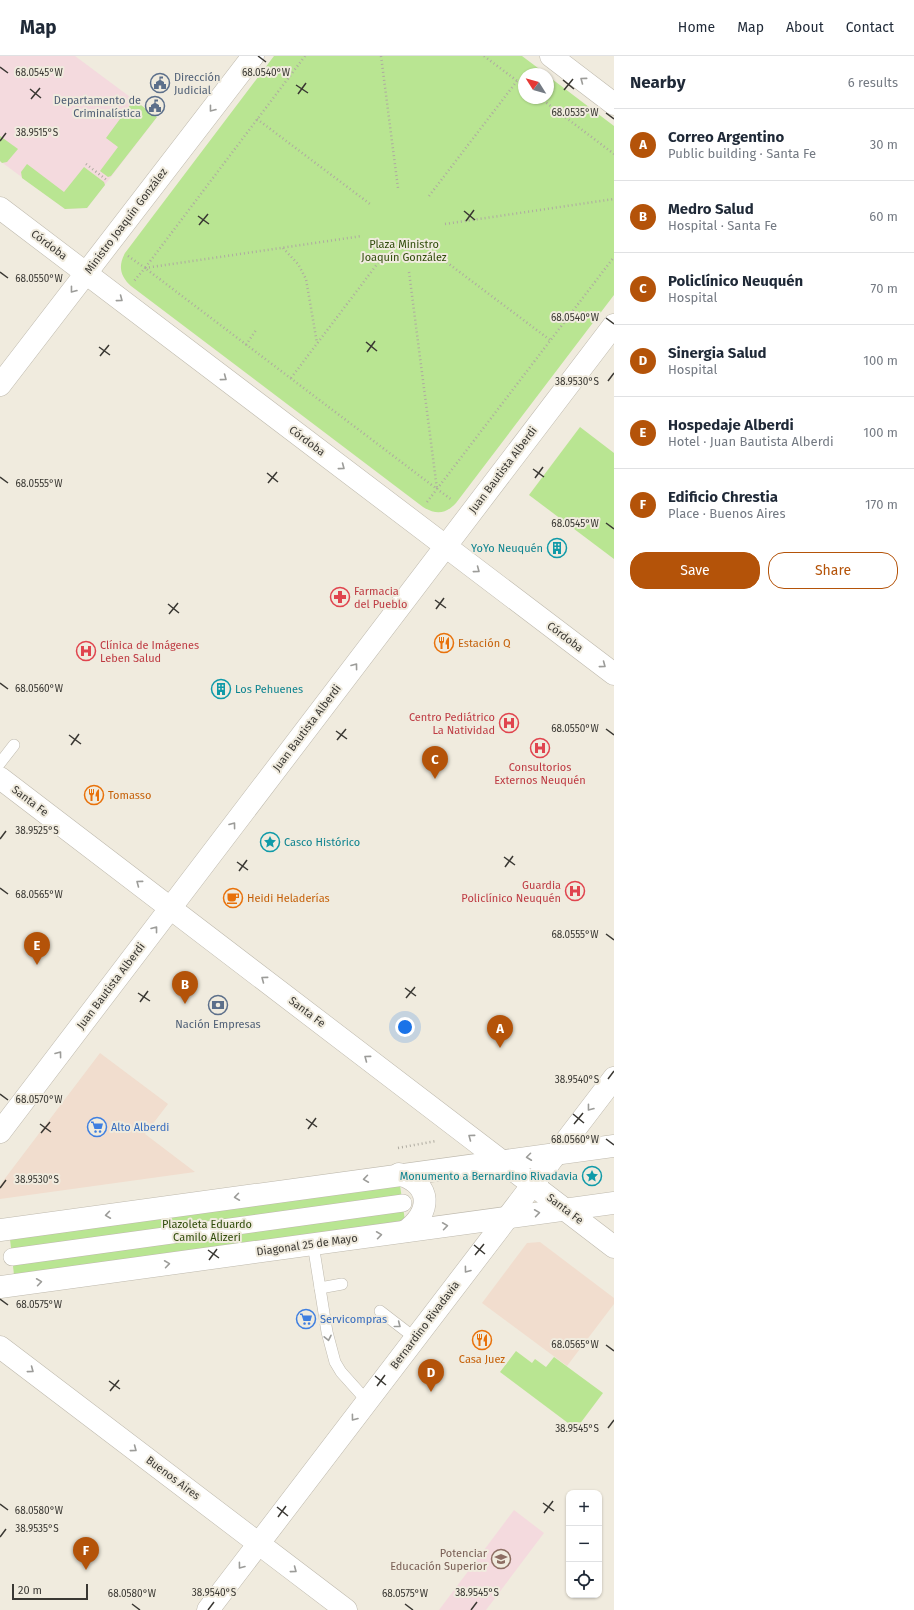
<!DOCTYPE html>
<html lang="en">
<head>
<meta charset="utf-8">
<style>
  body { margin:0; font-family:"Fira Sans",sans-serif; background:#f2f2f3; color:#1f2937 }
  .controls { position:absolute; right:12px; bottom:12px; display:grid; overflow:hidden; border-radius:8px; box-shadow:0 1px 3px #0004 }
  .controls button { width:36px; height:36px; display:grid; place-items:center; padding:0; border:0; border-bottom:1px solid #e0e1e3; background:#fff; color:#1f2937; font:20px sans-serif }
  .compass { position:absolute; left:518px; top:12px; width:36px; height:36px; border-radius:50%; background:#fff; box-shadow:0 1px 3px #0004; rotate:307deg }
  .scale { position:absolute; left:12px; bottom:10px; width:76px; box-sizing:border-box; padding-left:4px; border:2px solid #3a3833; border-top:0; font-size:11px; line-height:14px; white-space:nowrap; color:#3a3833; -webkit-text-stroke:3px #f0ebde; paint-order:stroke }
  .you { position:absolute; left:405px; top:971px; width:14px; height:14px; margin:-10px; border:3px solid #fff; border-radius:50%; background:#1a73e8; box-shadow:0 0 0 6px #1a73e833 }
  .badge { display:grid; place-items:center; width:26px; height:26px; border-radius:50%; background:#b45309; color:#fff; font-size:13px; font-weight:700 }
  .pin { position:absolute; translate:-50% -33px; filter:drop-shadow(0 1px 2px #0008) }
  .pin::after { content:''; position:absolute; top:21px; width:14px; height:12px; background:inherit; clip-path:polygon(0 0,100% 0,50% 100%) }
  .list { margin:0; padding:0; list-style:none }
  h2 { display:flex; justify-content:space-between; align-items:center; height:52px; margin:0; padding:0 16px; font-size:17px }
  h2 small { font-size:13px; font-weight:400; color:#747a83 }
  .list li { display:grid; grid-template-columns:26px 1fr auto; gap:12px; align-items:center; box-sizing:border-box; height:72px; padding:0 16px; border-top:1px solid #e0e1e3 }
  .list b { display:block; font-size:15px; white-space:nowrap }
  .list p { margin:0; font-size:13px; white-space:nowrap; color:#747a83 }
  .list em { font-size:13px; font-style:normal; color:#747a83 }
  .actions { display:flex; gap:8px; padding:12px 16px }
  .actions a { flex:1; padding:9px 0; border:1px solid #b45309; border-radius:16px; text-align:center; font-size:14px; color:#b45309 }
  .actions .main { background:#b45309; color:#fff }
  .icon { flex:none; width:22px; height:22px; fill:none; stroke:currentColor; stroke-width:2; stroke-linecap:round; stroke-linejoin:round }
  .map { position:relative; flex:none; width:614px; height:1554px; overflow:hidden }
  header { display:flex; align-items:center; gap:24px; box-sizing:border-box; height:56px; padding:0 20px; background:#fff; border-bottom:1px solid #e0e1e3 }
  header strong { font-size:19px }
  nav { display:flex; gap:22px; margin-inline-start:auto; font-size:14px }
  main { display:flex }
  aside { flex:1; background:#fff }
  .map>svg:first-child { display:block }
  .commercial { fill:#f1ddce }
  .education { fill:#f4dade }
  .green { fill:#b9e592 }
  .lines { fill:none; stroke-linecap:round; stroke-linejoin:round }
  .service-casing { stroke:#beb9ad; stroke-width:12 }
  .pedestrian-casing { stroke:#beb9ad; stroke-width:18 }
  .minor-casing { stroke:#beb9ad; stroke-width:23 }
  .tertiary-casing { stroke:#beb9ad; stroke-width:23 }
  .secondary-casing { stroke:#beb9ad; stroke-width:23 }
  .path { stroke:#aeaaa0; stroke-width:2.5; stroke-dasharray:1 3; stroke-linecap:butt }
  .service { stroke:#fff; stroke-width:11 }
  .pedestrian { stroke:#fff; stroke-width:17 }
  .minor { stroke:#fff; stroke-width:22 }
  .tertiary { stroke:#fff; stroke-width:22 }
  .secondary { stroke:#fff; stroke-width:22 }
  .oneway { stroke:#9c9c99 }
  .ticks { fill:none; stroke:#3a3833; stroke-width:1.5 }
  .labels { text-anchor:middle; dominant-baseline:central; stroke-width:4; stroke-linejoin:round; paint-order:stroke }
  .service-label { font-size:11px; fill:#4e5e75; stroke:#f0ebde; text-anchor:start }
  .street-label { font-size:11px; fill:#3a3833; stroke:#f0ebde }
  .park-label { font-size:11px; fill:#304c0b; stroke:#f0ebde }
  .culture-label { font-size:11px; fill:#0d838f; stroke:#f0ebde; text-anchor:end }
  .health-label { font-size:11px; fill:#be3a42; stroke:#f0ebde; text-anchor:start }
  .food-label { font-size:11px; fill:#c56008; stroke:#f0ebde; text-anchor:start }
  .shop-label { font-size:11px; fill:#366cbe; stroke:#f0ebde; text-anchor:start }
  .education-label { font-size:11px; fill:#785e54; stroke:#f0ebde; text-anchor:end }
  .ticks-label { font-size:10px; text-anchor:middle; fill:#3a3833; stroke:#f0ebde; stroke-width:4; stroke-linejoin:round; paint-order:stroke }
</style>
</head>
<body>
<header>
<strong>Map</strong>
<nav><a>Home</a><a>Map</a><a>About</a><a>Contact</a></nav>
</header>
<main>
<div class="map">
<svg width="614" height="1554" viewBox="0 0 614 1554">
  <rect width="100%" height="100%" fill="#f0ebde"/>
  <g class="commercial">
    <polygon points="100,997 168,1048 145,1078 195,1116 0,1143 0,1129"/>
    <polygon points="540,1186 614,1242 614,1248 567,1310 482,1247 527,1187"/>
  </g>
  <g class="education">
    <polygon points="0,0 75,0 157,61 87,152 65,153 0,105"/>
    <polygon points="514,1454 544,1477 486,1554 439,1554"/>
  </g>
  <g class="green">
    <path d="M274,0H522L546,18H524V42H548V20L614,70V239L456,447C446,458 436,459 423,451L131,230C120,220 118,210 125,197Z"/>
    <polygon points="134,44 157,61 111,120 108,121 100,115 118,91 106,82"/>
    <polygon points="0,80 18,93 7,106 2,107 0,105"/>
    <polygon points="27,108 64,136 84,111 104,126 105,129 87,152 65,153 22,122 21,116"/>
    <polygon points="580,371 614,397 614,503 529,439"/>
    <polygon points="400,1129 405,1165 14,1219 10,1183"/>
    <polygon points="516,1295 532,1307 535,1303 546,1311 554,1301 603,1337 576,1373 500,1316"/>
  </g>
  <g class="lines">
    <defs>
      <g id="service">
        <polyline points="0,707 14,689"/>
        <polyline points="313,1188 327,1276 335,1306 341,1316 367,1345"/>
        <polyline points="320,1232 342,1228"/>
        <polyline points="380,1255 415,1282"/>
      </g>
      <polyline id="pedestrian" points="12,1201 403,1147"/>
      <g id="minor">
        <polyline points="551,0 614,48"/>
        <polyline points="0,152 614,618"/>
        <polyline points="0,722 614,1191"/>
        <polyline points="0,1076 614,269"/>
        <polyline points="0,1291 346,1554"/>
        <polyline points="208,1554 614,1022"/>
      </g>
      <polyline id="tertiary" points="0,329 253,0"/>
      <g id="secondary">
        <path d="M399,1118C433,1129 431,1156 406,1175"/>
        <polyline points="0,1174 614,1090"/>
        <polyline points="0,1231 614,1147"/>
      </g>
    </defs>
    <use href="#service" class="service-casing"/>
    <use href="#pedestrian" class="pedestrian-casing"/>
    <use href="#minor" class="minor-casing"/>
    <use href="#tertiary" class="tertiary-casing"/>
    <use href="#secondary" class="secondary-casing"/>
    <g class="path">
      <polyline points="305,0 145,212 437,433 614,201"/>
      <polyline points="381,0 398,132"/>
      <polyline points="484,0 524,30"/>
      <polyline points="540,42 614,98"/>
      <polyline points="257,63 370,148"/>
      <polyline points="86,108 108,125"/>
      <polyline points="429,140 517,25"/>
      <polyline points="445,168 614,143"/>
      <polyline points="283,192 298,208 306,223 317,287"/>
      <polyline points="437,199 550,284"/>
      <polyline points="128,200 145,212 134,225"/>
      <polyline points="145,212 362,180"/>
      <polyline points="409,216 437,433"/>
      <polyline points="246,289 256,274"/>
      <polyline points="291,322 378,207"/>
      <polyline points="427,446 437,433 452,444"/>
      <polyline points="398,1092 436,1085"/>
    </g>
    <use href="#service" class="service"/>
    <use href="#pedestrian" class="pedestrian"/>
    <use href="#minor" class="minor"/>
    <use href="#tertiary" class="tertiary"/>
    <use href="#secondary" class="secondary"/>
  </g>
  <defs><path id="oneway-chevron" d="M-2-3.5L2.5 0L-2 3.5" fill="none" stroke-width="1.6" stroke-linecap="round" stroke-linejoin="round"/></defs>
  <g class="oneway">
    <use href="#oneway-chevron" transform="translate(583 24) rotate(-143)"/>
    <use href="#oneway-chevron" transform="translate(212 53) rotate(128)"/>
    <use href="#oneway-chevron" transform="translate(73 234) rotate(128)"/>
    <use href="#oneway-chevron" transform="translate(120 243) rotate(37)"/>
    <use href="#oneway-chevron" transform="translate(224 322) rotate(37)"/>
    <use href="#oneway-chevron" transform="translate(342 411) rotate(37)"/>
    <use href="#oneway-chevron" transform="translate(477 514) rotate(37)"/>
    <use href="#oneway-chevron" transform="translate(603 609) rotate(37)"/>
    <use href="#oneway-chevron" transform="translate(355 610) rotate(-53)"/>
    <use href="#oneway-chevron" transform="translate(233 769) rotate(-53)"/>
    <use href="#oneway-chevron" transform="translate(139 827) rotate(-143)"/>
    <use href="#oneway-chevron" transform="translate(155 873) rotate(-52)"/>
    <use href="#oneway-chevron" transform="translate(264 923) rotate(-143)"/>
    <use href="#oneway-chevron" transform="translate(59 998) rotate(-53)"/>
    <use href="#oneway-chevron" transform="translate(367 1002) rotate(-143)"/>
    <use href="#oneway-chevron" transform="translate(590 1052) rotate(128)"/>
    <use href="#oneway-chevron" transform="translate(471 1081) rotate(-143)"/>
    <use href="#oneway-chevron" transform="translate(529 1101) rotate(173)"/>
    <use href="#oneway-chevron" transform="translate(366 1123) rotate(172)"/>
    <use href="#oneway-chevron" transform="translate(237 1141) rotate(172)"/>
    <use href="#oneway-chevron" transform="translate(537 1157) rotate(-8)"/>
    <use href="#oneway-chevron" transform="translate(108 1159) rotate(172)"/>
    <use href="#oneway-chevron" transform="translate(445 1170) rotate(-8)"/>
    <use href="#oneway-chevron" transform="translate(379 1179) rotate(-8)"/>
    <use href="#oneway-chevron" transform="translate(167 1208) rotate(-8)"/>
    <use href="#oneway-chevron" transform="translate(467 1214) rotate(127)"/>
    <use href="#oneway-chevron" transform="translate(39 1226) rotate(-8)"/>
    <use href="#oneway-chevron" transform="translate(398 1269) rotate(38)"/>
    <use href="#oneway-chevron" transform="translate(328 1282) rotate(78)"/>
    <use href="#oneway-chevron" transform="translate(31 1314) rotate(37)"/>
    <use href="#oneway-chevron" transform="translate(354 1362) rotate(127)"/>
    <use href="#oneway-chevron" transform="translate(134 1393) rotate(37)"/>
    <use href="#oneway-chevron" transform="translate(241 1510) rotate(127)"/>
    <use href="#oneway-chevron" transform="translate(294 1514) rotate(37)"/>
  </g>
  <path class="ticks" d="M258,0L266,6M0,11L8,17M563,24L574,33M296,29L308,37M30,33L41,42M564,34L573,23M298,38L306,27M31,43L40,32M606,57L614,63M0,85L6,77M464,155L475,164M198,160L209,168M466,165L474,154M199,169L208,158M0,216L8,222M606,262L614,268M366,286L377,295M99,291L110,299M367,296L375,285M100,300L109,289M608,325L614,317M533,413L544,421M267,417L278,426M0,421L8,427M535,422L543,411M268,427L277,416M606,467L614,473M435,544L446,552M168,548L179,557M436,553L444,542M169,558L178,547M0,627L8,633M606,673L614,679M336,675L347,683M69,679L81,688M337,684L346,673M71,689L79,678M0,783L6,775M504,801L515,809M237,806L248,814M505,811L513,800M239,815L247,804M0,832L8,838M606,878L614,884M405,932L416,940M138,937L150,945M406,942L415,931M140,946L148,935M608,1023L614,1015M0,1038L8,1044M573,1058L584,1067M306,1063L317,1071M40,1068L51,1076M574,1068L583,1057M308,1073L316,1062M41,1077L50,1066M606,1083L614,1089M0,1132L6,1124M474,1189L485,1198M208,1194L219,1202M475,1199L484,1188M209,1204L217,1193M0,1243L8,1249M606,1289L614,1295M375,1320L386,1329M109,1325L120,1333M377,1330L385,1319M110,1335L119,1324M608,1372L614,1364M543,1447L554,1455M0,1448L8,1454M277,1451L288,1460M544,1457L553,1445M278,1461L286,1450M0,1481L6,1473M132,1548L140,1554M405,1548L413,1554M208,1554L214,1546M471,1554L477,1546"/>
  <defs>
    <symbol id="civic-ring" viewBox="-11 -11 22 22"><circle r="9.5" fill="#f0ebde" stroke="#5c6f8a" stroke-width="1.5"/><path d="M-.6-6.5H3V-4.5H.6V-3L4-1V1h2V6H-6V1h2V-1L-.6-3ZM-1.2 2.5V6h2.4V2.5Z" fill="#5c6f8a"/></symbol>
    <symbol id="building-ring" viewBox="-11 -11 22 22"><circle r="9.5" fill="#f0ebde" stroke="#0f9aa8" stroke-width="1.5"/><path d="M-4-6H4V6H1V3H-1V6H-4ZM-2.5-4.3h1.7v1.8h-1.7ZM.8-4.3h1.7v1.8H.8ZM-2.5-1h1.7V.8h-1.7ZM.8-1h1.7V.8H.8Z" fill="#0f9aa8"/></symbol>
    <symbol id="pharmacy-ring" viewBox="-11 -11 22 22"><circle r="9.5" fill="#f0ebde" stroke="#e0444e" stroke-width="1.5"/><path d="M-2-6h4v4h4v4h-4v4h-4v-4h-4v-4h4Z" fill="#e0444e"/></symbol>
    <symbol id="restaurant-ring" viewBox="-11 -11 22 22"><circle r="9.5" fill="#f0ebde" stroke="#e8710a" stroke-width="1.5"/><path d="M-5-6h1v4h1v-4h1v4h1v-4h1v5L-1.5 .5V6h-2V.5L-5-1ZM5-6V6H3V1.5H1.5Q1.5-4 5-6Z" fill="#e8710a"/></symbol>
    <symbol id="hospital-ring" viewBox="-11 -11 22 22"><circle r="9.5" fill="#f0ebde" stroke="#e0444e" stroke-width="1.5"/><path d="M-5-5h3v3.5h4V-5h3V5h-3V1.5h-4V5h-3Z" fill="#e0444e"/></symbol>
    <symbol id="sight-ring" viewBox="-11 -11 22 22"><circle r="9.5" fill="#f0ebde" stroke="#0f9aa8" stroke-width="1.5"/><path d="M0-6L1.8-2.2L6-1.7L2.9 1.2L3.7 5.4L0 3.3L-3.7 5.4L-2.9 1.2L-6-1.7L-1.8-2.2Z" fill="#0f9aa8"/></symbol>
    <symbol id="cafe-ring" viewBox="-11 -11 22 22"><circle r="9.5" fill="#f0ebde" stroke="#e8710a" stroke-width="1.5"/><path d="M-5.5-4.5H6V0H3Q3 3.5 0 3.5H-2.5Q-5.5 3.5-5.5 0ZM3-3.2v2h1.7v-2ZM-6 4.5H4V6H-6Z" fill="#e8710a"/></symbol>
    <symbol id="bank-ring" viewBox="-11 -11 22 22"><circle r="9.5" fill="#f0ebde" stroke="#5c6f8a" stroke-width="1.5"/><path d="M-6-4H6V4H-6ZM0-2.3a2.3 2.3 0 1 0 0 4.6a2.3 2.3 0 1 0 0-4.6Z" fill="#5c6f8a"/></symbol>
    <symbol id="supermarket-ring" viewBox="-11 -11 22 22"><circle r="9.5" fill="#f0ebde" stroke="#3f7fe0" stroke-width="1.5"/><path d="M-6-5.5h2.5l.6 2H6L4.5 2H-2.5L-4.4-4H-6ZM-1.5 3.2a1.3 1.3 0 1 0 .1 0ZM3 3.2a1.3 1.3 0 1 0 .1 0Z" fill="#3f7fe0"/></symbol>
    <symbol id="university-ring" viewBox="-11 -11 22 22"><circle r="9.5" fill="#f0ebde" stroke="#8d6e63" stroke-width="1.5"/><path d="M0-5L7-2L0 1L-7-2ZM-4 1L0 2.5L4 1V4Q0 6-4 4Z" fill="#8d6e63"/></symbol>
  </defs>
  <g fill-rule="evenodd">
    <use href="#civic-ring" x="149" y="16" width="22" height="22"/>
    <use href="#civic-ring" x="144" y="39" width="22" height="22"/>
    <use href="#building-ring" x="546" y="481" width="22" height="22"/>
    <use href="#pharmacy-ring" x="329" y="530" width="22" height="22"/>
    <use href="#restaurant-ring" x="433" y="576" width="22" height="22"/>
    <use href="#hospital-ring" x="75" y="584" width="22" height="22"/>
    <use href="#building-ring" x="210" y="622" width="22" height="22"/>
    <use href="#hospital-ring" x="498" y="656" width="22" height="22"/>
    <use href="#hospital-ring" x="529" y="681" width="22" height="22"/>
    <use href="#restaurant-ring" x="83" y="728" width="22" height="22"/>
    <use href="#sight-ring" x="259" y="775" width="22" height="22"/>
    <use href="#hospital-ring" x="564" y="824" width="22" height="22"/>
    <use href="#cafe-ring" x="222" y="831" width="22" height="22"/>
    <use href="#bank-ring" x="207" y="938" width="22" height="22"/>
    <use href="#supermarket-ring" x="86" y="1060" width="22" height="22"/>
    <use href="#sight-ring" x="581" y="1109" width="22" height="22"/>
    <use href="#supermarket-ring" x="295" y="1252" width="22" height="22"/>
    <use href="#restaurant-ring" x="471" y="1273" width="22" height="22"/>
    <use href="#university-ring" x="490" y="1492" width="22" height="22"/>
  </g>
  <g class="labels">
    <g class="service-label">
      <text x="174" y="21">Dirección<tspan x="174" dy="13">Judicial</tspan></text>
      <text x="141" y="44" text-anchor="end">Departamento de<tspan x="141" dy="13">Criminalística</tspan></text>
      <text x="218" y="968" text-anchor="middle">Nación Empresas</text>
    </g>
    <g class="street-label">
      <text transform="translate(126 165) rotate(-53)">Ministro Joaquín González</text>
      <text transform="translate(49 189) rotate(37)">Córdoba</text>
      <text transform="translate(307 385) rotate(37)">Córdoba</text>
      <text transform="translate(503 414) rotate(-53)">Juan Bautista Alberdi</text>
      <text transform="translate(565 581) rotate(37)">Córdoba</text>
      <text transform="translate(307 672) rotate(-53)">Juan Bautista Alberdi</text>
      <text transform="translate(30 745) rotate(37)">Santa Fe</text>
      <text transform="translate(111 930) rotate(-53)">Juan Bautista Alberdi</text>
      <text transform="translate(307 956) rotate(37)">Santa Fe</text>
      <text transform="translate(565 1153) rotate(37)">Santa Fe</text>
      <text transform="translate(307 1189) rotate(-8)">Diagonal 25 de Mayo</text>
      <text transform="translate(425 1269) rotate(-53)">Bernardino Rivadavia</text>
      <text transform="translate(173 1422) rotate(37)">Buenos Aires</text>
    </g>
    <g class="park-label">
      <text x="404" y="188">Plaza Ministro<tspan x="404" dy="13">Joaquín González</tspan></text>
      <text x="207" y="1168">Plazoleta Eduardo<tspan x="207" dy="13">Camilo Alizeri</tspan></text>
    </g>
    <g class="culture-label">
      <text x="543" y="492">YoYo Neuquén</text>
      <text x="235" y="633" text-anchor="start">Los Pehuenes</text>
      <text x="284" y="786" text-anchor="start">Casco Histórico</text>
      <text x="578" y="1120">Monumento a Bernardino Rivadavia</text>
    </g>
    <g class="health-label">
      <text x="354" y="535">Farmacia<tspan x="354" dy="13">del Pueblo</tspan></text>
      <text x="100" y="589">Clínica de Imágenes<tspan x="100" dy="13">Leben Salud</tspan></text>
      <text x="495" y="661" text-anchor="end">Centro Pediátrico<tspan x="495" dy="13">La Natividad</tspan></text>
      <text x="540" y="711" text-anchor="middle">Consultorios<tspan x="540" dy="13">Externos Neuquén</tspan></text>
      <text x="561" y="829" text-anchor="end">Guardia<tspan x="561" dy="13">Policlínico Neuquén</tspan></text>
    </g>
    <g class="food-label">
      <text x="458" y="587">Estación Q</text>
      <text x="108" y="739">Tomasso</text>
      <text x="247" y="842">Heidi Heladerías</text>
      <text x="482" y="1303" text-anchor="middle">Casa Juez</text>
    </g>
    <g class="shop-label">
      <text x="111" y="1071">Alto Alberdi</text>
      <text x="320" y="1263">Servicompras</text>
    </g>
    <g class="education-label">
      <text x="487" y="1497">Potenciar<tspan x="487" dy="13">Educación Superior</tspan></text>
    </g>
  </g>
  <g class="ticks-label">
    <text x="266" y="20">68.0540°W</text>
    <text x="39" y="20">68.0545°W</text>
    <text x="575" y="60">68.0535°W</text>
    <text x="37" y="80">38.9515°S</text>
    <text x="39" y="226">68.0550°W</text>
    <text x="575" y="265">68.0540°W</text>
    <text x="577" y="329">38.9530°S</text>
    <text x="39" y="431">68.0555°W</text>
    <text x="575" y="471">68.0545°W</text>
    <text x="39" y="636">68.0560°W</text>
    <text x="575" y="676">68.0550°W</text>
    <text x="37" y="778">38.9525°S</text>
    <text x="39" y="842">68.0565°W</text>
    <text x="575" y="882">68.0555°W</text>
    <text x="577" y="1027">38.9540°S</text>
    <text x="39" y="1047">68.0570°W</text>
    <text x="575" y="1087">68.0560°W</text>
    <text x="37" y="1127">38.9530°S</text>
    <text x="39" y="1252">68.0575°W</text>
    <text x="575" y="1292">68.0565°W</text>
    <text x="577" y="1376">38.9545°S</text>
    <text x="39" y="1458">68.0580°W</text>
    <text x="37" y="1476">38.9535°S</text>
    <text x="214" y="1540">38.9540°S</text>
    <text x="477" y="1540">38.9545°S</text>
    <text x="132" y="1541">68.0580°W</text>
    <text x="405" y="1541">68.0575°W</text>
  </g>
</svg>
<div class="controls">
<button>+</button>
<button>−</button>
<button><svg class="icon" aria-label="locate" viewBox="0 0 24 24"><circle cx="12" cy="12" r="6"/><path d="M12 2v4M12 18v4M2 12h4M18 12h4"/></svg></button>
</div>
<svg class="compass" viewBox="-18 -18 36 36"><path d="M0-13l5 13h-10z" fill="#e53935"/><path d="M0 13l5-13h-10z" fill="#747a83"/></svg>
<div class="scale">20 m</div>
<div class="you"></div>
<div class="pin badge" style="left:500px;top:992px">A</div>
<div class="pin badge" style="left:185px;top:948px">B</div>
<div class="pin badge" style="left:435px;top:723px">C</div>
<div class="pin badge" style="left:431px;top:1336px">D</div>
<div class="pin badge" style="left:37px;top:909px">E</div>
<div class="pin badge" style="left:86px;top:1514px">F</div>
</div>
<aside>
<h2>Nearby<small>6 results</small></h2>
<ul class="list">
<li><span class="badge">A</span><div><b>Correo Argentino</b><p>Public building · Santa Fe</p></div><em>30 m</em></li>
<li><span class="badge">B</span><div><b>Medro Salud</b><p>Hospital · Santa Fe</p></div><em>60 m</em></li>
<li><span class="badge">C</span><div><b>Policlínico Neuquén</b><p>Hospital</p></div><em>70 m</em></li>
<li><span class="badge">D</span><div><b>Sinergia Salud</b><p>Hospital</p></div><em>100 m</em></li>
<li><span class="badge">E</span><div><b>Hospedaje Alberdi</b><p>Hotel · Juan Bautista Alberdi</p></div><em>100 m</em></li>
<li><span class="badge">F</span><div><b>Edificio Chrestia</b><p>Place · Buenos Aires</p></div><em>170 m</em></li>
</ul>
<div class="actions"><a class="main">Save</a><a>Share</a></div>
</aside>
</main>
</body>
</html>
